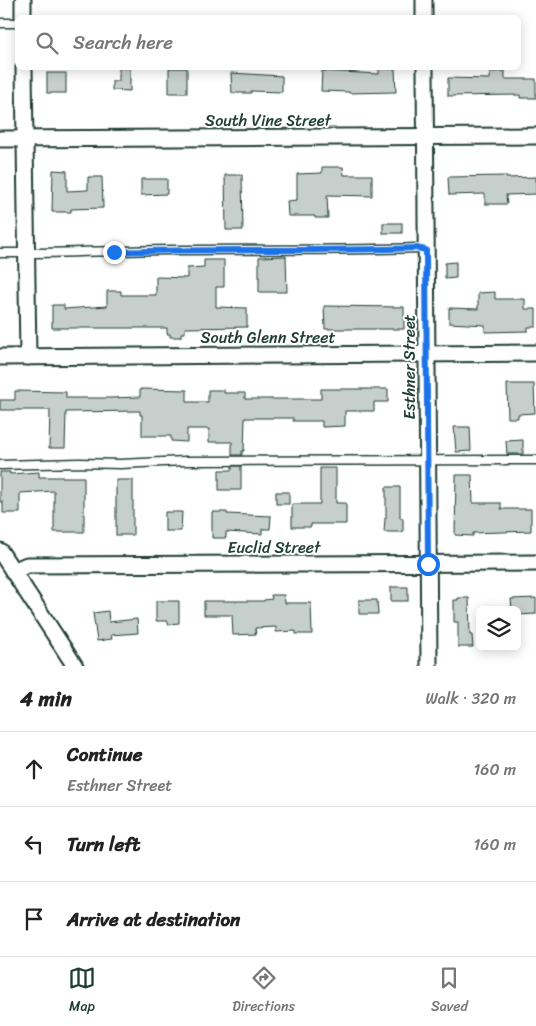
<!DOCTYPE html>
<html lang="en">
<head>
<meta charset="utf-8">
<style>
  body { margin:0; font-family:Sriracha,sans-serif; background:#f2f2f2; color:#222 }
  .controls { position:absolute; right:15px; bottom:15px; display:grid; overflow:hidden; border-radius:8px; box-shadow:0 2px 12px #0003 }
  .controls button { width:45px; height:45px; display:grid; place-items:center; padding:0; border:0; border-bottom:1px solid #e0e0e0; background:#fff; color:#222; font:25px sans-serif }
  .stop { position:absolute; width:15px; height:15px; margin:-11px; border:4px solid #1a73e8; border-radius:50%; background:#fff }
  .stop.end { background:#1a73e8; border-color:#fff; box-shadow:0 1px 5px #0008 }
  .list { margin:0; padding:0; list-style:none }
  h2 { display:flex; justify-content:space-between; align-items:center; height:65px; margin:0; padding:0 20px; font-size:21px }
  h2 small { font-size:16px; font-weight:400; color:#767676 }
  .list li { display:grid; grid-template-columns:32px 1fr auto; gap:15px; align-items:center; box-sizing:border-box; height:75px; padding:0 20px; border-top:1px solid #e0e0e0 }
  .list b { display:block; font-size:19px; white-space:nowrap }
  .list p { margin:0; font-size:16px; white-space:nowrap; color:#767676 }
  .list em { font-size:16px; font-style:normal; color:#767676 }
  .icon { flex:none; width:28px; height:28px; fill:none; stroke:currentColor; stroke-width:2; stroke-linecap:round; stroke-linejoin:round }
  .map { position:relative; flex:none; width:536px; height:666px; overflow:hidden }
  .search { position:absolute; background:#fff; box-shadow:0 2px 12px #0003; left:15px; right:15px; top:15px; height:55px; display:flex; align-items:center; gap:12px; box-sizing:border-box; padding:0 18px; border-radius:8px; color:#767676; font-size:19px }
  .sheet { height:290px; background:#fff }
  nav { display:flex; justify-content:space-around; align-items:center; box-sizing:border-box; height:70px; border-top:1px solid #e0e0e0; background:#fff; font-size:14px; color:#767676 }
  nav a { display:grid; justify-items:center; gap:2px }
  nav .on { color:#1f3d34 }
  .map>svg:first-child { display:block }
  .building { fill:#c7cfcc; stroke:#1f3d34 }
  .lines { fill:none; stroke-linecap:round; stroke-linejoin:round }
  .service-casing { stroke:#1f3d34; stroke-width:11 }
  .minor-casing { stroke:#1f3d34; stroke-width:19 }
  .service { stroke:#fff; stroke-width:8 }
  .minor { stroke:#fff; stroke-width:15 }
  .route { stroke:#1a73e8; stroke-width:6 }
  .labels { text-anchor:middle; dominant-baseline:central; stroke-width:4; stroke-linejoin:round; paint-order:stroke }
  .street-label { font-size:16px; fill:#1f3d34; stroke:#fff }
</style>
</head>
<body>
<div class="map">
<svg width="536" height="666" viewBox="0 0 536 666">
  <rect width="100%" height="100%" fill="#fff"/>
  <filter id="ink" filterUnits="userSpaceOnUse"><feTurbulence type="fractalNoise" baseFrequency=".02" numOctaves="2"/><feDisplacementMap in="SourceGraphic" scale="10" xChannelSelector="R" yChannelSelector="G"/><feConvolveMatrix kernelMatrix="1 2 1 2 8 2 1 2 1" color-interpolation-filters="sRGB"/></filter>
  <g filter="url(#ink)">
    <g class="building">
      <polygon points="119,68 130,68 130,91 112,90 112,81 119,81"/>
      <rect x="169" y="68" width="18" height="25"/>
      <polygon points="379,69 395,69 396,92 349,93 349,92 321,91 322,71 379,74"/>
      <polygon points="505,71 505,79 536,79 536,98 520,98 520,95 448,96 448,78 490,79 490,72"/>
      <rect x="47" y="73" width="19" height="20"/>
      <polygon points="231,73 282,76 282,92 251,91 251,93 232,93"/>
      <polygon points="322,167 343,167 344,175 372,175 372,196 327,195 328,218 315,218 315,216 288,216 287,201 297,200 297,174 322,173"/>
      <polygon points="53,170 67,171 67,191 88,190 88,177 102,177 103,208 71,209 71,212 52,212"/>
      <polygon points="225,175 242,175 243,230 226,230"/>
      <polygon points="506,176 506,178 536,177 536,194 506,195 507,204 485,204 485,194 449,195 448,177"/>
      <polygon points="141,179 167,179 167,194 141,195"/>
      <rect x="383" y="223" width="19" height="10"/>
      <polygon points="286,256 287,292 259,292 259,257"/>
      <polygon points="204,260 224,260 224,287 216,287 216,307 247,308 247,327 185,328 185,333 181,333 181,337 170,337 170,334 167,334 167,328 52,328 52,305 64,305 64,309 107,306 107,291 121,291 121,295 156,295 156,277 187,278 187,268 204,267"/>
      <polygon points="456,262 456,278 445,279 445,263"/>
      <polygon points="495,292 495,299 525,299 525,309 536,309 536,327 528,327 528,331 485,332 485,325 449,323 449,308 478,309 478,293"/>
      <polygon points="324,306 404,307 404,329 325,329"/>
      <polygon points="507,384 534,384 535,413 518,414 518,418 508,418"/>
      <polygon points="140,389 187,390 187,402 208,402 208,390 224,390 224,393 245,393 245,399 321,399 321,389 388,389 388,402 374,402 374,411 345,411 345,426 322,427 322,421 293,421 293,418 245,418 244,451 242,451 242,455 232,455 232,442 209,442 209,429 187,429 187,442 171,441 171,436 142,436 142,415 140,415 140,411 66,412 65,448 49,448 50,410 0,410 0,400 15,400 15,391 66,392 66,398 110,398 140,397"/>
      <polygon points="454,427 470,427 471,451 456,452"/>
      <polygon points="523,440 523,454 507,454 506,441"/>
      <polygon points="232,466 241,466 241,490 219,490 219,470 232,470"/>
      <polygon points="320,468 336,468 336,503 346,503 346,524 311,524 311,527 292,527 292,504 320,504"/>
      <polygon points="0,472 10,472 10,474 39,472 39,477 84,477 84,532 54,532 54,491 20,493 20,513 3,513 3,502 0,502"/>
      <polygon points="456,475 472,475 473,503 501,503 501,509 531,509 531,531 473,533 473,536 455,535"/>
      <rect x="116" y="480" width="17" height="55"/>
      <polygon points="386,487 400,487 400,518 403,518 403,532 384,532 385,518 386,518"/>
      <rect x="276" y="492" width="13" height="12"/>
      <polygon points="165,512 182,512 181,531 165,531"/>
      <polygon points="212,512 227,512 227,514 271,516 270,529 262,529 262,534 226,532 226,538 212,538"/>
      <rect x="391" y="587" width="17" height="14"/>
      <polygon points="271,595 284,595 285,603 311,603 312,634 296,634 296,631 276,632 276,627 255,628 256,634 233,635 232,615 204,615 204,601 264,601 264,600 272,599"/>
      <polygon points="458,598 469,598 470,635 472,635 473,647 458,647 458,622 454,622 454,600 458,600"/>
      <polygon points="536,598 536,614 517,615 517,610 512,610 511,599"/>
      <polygon points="359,600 377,600 378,614 359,614"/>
      <polygon points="156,601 179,601 179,623 168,624 168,621 156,621"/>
      <polygon points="108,611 109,622 137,619 138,633 111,635 112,639 97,641 93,613"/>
    </g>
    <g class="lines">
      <defs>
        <g id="service">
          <polyline points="0,23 18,23"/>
          <path d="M0,253C59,254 117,250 175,250C256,249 336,251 416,248L426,250"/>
          <polyline points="0,465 79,463 120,464 185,461 536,460"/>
        </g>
        <g id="minor">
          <polyline points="23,0 23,18"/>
          <polyline points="424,0 424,18"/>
          <polyline points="24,68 28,357"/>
          <polyline points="425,68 429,666"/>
          <polyline points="0,139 536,136"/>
          <polyline points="0,357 536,353"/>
          <polyline points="0,551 75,666"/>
          <polyline points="13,571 27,565 536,563"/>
        </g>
      </defs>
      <use href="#service" class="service-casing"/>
      <use href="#minor" class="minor-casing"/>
      <use href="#service" class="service"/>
      <use href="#minor" class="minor"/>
    </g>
  </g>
  <g class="lines" filter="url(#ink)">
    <path class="route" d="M114,252C215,248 315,252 416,248L426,250L428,564"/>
  </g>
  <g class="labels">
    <g class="street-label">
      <text x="268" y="120">South Vine Street</text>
      <text x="268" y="337">South Glenn Street</text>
      <text transform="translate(409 367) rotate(-90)">Esthner Street</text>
      <text x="274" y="547">Euclid Street</text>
    </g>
  </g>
</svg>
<div class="controls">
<button><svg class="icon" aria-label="layers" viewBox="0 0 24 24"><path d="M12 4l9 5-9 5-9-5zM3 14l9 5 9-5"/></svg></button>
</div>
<div class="stop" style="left:428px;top:564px"></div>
<div class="stop end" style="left:114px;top:252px"></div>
<div class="search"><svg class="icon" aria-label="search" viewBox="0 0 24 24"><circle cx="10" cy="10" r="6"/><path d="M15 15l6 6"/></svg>Search here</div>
</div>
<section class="sheet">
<h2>4 min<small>Walk · 320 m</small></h2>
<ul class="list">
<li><svg class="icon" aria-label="ahead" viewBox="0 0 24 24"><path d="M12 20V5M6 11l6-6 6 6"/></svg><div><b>Continue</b><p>Esthner Street</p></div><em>160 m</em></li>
<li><svg class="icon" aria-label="left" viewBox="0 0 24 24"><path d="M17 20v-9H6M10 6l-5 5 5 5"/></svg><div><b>Turn left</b></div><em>160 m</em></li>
<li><svg class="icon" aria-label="arrive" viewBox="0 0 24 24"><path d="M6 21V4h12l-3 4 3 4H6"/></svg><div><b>Arrive at destination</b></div></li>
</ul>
</section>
<nav>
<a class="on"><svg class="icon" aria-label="map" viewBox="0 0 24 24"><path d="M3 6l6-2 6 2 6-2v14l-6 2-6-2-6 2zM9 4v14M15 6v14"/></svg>Map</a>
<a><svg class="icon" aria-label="directions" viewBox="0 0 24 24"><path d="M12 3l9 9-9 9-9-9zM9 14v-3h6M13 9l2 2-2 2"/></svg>Directions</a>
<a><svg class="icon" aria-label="saved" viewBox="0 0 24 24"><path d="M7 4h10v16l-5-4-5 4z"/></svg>Saved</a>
</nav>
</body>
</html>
